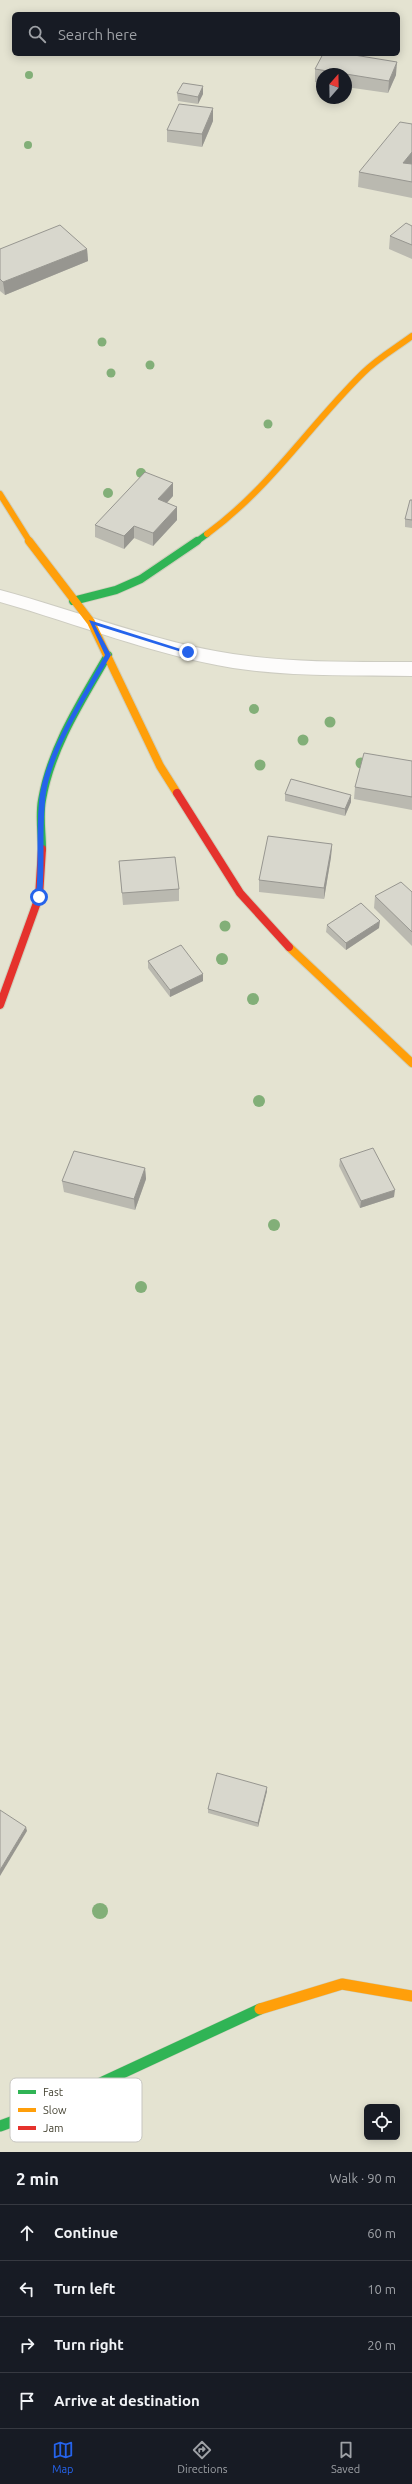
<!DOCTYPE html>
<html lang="en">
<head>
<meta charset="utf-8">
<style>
  body { margin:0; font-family:Ubuntu,sans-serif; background:#20242c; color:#f1f3f6 }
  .controls { position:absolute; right:12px; bottom:12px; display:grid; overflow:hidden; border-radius:6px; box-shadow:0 2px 10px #0003 }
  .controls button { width:36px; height:36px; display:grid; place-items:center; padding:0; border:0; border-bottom:1px solid #363941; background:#171b24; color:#f1f3f6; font:20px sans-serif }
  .compass { position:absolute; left:316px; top:68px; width:36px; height:36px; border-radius:50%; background:#171b24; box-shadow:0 2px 10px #0003; rotate:20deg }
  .stop { position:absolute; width:12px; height:12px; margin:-9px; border:3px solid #2563eb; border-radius:50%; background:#fff }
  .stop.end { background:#2563eb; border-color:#fff; box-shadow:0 1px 4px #0008 }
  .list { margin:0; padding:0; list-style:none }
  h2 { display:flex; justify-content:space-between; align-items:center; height:52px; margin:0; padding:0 16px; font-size:17px }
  h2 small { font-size:13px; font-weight:400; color:#9ea1a6 }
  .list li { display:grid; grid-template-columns:26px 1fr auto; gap:12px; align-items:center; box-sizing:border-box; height:56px; padding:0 16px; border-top:1px solid #363941 }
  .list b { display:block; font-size:15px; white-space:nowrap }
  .list em { font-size:13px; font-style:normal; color:#9ea1a6 }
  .icon { flex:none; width:22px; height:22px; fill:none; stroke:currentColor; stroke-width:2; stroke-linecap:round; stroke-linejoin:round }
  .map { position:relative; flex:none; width:412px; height:2152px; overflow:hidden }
  .search { position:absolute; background:#171b24; box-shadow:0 2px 10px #0003; left:12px; right:12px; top:12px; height:44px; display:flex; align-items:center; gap:10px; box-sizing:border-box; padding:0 14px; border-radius:6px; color:#9ea1a6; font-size:15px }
  .sheet { height:276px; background:#171b24 }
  nav { display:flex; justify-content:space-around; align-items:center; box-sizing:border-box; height:56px; border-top:1px solid #363941; background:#171b24; font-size:11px; color:#9ea1a6 }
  nav a { display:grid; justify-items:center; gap:2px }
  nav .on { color:#2563eb }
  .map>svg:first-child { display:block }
  .residential { fill:#e4e3d1; fill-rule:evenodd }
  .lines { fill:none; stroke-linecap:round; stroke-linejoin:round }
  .street-casing { stroke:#cdccc1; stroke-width:2 }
  .fast-far2-casing { stroke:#cfcfbc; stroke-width:8 }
  .fast-far1-casing { stroke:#cfcfbc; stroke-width:10 }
  .fast-casing { stroke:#cfcfbc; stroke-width:12 }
  .slow-far2-casing { stroke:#cfcfbc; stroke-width:8 }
  .slow-far1-casing { stroke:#cfcfbc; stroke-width:10 }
  .slow-casing { stroke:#cfcfbc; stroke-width:12 }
  .jam-casing { stroke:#cfcfbc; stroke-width:10 }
  .street { fill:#fdfcfb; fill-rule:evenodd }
  .fast-far2 { stroke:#30b455; stroke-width:6 }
  .fast-far1 { stroke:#30b455; stroke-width:8 }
  .fast { stroke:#30b455; stroke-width:11 }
  .slow-far2 { stroke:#ff9f0a; stroke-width:6 }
  .slow-far1 { stroke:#ff9f0a; stroke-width:8 }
  .slow { stroke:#ff9f0a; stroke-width:11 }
  .jam { stroke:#e5322d; stroke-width:8 }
  .tree { fill:#82af78 }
  .wall { fill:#bab9b0 }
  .shaded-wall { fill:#979690 }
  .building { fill:#d8d7cd; stroke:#979690 }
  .route { fill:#2563eb }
  .key { fill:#fff; stroke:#c7c6c1; stroke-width:1 }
  .key-label { font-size:11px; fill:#444231 }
</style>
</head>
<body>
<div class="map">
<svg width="412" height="2152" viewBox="0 0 412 2152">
  <rect width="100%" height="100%" fill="#efeee4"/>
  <path class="residential" d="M0,0H412V2152H0ZM14,14H398V54H14ZM322,74H346V98H322ZM367,2107H397V2137H367Z"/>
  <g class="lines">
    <defs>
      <path id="street" d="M0,590C78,611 154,642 233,654C292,663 353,662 412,662V676C353,675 292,677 233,668C153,655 78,624 0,602Z"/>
      <polyline id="fast-far2" points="196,542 207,534"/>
      <g id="fast-far1">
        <polyline points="73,601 116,590 141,579 197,541"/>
        <path d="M42,849C42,833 39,816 42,800C51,747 82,700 108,655"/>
      </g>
      <polyline id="fast" points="0,2126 36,2113 260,2009"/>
      <g id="slow-far2">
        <polyline points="0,494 30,542"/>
        <path d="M207,534C271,487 308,427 363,373C378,358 396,348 412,336"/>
      </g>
      <g id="slow-far1">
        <polyline points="29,541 91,622 160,766 177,793"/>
        <polyline points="289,947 412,1063"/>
      </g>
      <polyline id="slow" points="260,2009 342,1984 412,1996"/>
      <g id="jam">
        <polyline points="177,793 240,893 289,947"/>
        <polyline points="0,1005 39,897 42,849"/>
      </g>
    </defs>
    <use href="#street" class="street-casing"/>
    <use href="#fast-far2" class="fast-far2-casing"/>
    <use href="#fast-far1" class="fast-far1-casing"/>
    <use href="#fast" class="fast-casing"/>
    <use href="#slow-far2" class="slow-far2-casing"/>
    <use href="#slow-far1" class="slow-far1-casing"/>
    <use href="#slow" class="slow-casing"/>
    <use href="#jam" class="jam-casing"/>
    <use href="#street" class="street"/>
    <use href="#fast-far2" class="fast-far2"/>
    <use href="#fast-far1" class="fast-far1"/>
    <use href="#fast" class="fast"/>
    <use href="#slow-far2" class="slow-far2"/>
    <use href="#slow-far1" class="slow-far1"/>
    <use href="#slow" class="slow"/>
    <use href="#jam" class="jam"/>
  </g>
  <g class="tree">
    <circle cx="29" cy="75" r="4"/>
    <circle cx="28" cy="145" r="4"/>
    <circle cx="102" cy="342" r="4.5"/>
    <circle cx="150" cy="365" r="4.5"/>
    <circle cx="111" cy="373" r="4.5"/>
    <circle cx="268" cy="424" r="4.5"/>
    <circle cx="141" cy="473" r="5"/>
    <circle cx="108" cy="493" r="5"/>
    <circle cx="254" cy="709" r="5"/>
    <circle cx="330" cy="722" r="5.5"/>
    <circle cx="303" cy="740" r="5.5"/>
    <circle cx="361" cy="763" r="5.5"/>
    <circle cx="260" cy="765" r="5.5"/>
    <circle cx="225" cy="926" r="5.5"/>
    <circle cx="222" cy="959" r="6"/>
    <circle cx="253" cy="999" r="6"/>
    <circle cx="259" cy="1101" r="6"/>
    <circle cx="274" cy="1225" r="6"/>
    <circle cx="141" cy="1287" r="6"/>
    <circle cx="100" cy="1911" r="8"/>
  </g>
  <g class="wall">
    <polygon points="315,69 396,75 388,93 346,87 346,74 322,74 322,83 315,82"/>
    <polygon points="177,93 203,94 198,104 178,101"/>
    <polygon points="213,121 202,147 167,142 167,130"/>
    <polygon points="412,124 412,198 358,187 359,172"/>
    <polygon points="412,226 412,259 389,249 390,236"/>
    <polygon points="0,249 87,249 88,261 5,295 0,291"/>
    <polygon points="173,496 167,503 177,507 177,520 153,546 134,538 124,549 95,537 95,525"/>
    <polygon points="412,500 412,528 405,527 405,519"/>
    <polygon points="412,761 412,810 354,799 355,787"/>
    <polygon points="285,794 351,802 345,816 285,801"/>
    <polygon points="332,844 331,857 324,899 259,892 259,880"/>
    <polygon points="119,861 179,889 179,901 123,905"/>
    <polygon points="412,892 412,946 374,908 375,896"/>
    <polygon points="327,925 379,928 346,950 326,932"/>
    <polygon points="148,961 203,981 170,997 148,968"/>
    <polygon points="340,1159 394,1197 360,1208 339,1166"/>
    <polygon points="145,1168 146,1179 135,1210 64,1192 62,1181"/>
    <polygon points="267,1791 258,1827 208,1813 208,1809"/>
  </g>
  <g class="shaded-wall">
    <polygon points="397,62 396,75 388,93 389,81"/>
    <polygon points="203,86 203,94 198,104 198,97"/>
    <polygon points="213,108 213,121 202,147 202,134"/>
    <polygon points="412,152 412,165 403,163"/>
    <polygon points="87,249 88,261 5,295 3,282"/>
    <polygon points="173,483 173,496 158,512 158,499"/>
    <polygon points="177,507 177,520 153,546 153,533"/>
    <polygon points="134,526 134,538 124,549 124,536"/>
    <polygon points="351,795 351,802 345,816 345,809"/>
    <polygon points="332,844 331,857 324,899 324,888"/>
    <polygon points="380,921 379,928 346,950 346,943"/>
    <polygon points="203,974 203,981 170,997 170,990"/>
    <polygon points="145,1168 146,1179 135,1210 134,1199"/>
    <polygon points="395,1190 394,1197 360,1208 361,1201"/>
    <polygon points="267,1787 267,1791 258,1827 258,1823"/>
    <polygon points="26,1827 27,1831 0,1876 0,1870"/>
  </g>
  <g class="building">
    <polygon points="323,54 348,54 397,62 389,81 315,69"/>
    <polygon points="183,83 203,86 198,97 177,93"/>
    <polygon points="179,104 213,108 202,134 167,130"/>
    <polygon points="400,122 412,124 412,152 403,163 412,164 412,182 359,172"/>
    <polygon points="406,223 412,226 412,245 390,236"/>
    <polygon points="60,225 87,249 3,282 0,279 0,249"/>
    <polygon points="145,472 173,483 158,499 177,507 153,533 134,526 124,536 95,525"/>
    <polygon points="410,500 412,500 412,520 405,519"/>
    <polygon points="364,753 412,761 412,797 355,787"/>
    <polygon points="291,779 351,795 345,809 285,794"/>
    <polygon points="268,836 332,844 324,888 259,880"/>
    <polygon points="175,857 179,889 122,893 119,861"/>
    <polygon points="401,882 412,892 412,932 375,896"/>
    <polygon points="361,903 380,921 346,943 327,925"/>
    <polygon points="181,945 203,974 170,990 148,961"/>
    <polygon points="373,1148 395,1190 361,1201 340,1159"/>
    <polygon points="74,1151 145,1168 134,1199 62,1181"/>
    <polygon points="217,1773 267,1787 258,1823 208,1809"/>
    <polygon points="0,1810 26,1827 0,1870"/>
  </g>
  <path class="route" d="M89,620L190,652L188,654L95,625L111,655C88,695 48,756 45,802C42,834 45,865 42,897L39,899L36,897C39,865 36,834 39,802C43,756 83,695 105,655Z"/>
  <rect x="10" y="2078" width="132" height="64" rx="6" class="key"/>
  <rect x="18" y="2090" width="18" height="4" fill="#30b455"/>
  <rect x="18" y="2108" width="18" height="4" fill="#ff9f0a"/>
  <rect x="18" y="2126" width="18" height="4" fill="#e5322d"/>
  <g class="key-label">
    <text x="43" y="2096">Fast</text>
    <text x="43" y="2114">Slow</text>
    <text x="43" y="2132">Jam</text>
  </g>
</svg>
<div class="controls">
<button><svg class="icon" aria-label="locate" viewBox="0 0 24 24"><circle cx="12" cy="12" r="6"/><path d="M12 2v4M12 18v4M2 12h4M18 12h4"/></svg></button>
</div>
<svg class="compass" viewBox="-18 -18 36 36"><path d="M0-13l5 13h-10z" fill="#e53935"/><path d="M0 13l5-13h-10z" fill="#9ea1a6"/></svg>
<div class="stop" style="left:39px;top:897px"></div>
<div class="stop end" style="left:188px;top:652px"></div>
<div class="search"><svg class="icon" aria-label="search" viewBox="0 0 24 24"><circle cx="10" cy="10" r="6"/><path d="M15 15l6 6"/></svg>Search here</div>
</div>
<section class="sheet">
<h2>2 min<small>Walk · 90 m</small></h2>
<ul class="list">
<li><svg class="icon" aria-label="ahead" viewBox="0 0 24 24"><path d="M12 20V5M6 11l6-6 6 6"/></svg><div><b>Continue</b></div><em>60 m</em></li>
<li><svg class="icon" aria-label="left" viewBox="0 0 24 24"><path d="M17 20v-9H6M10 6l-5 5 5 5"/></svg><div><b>Turn left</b></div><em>10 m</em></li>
<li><svg class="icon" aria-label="right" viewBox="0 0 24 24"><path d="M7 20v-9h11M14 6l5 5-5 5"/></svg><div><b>Turn right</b></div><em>20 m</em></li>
<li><svg class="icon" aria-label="arrive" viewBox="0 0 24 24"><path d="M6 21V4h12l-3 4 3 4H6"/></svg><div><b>Arrive at destination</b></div></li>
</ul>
</section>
<nav>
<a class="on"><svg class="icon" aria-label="map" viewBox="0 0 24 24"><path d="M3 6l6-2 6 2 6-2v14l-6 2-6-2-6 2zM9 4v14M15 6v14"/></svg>Map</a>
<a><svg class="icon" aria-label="directions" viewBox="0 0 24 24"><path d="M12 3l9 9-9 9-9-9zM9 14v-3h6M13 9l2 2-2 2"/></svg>Directions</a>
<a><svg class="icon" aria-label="saved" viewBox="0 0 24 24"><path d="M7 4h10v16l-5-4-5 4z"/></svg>Saved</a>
</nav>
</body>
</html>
